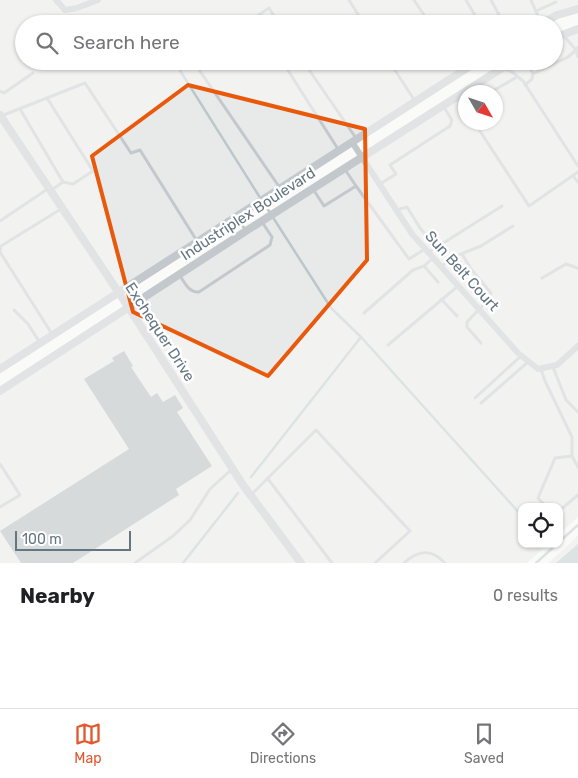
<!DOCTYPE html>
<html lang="en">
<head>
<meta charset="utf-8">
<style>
  body { margin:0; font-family:Rubik,sans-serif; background:#f6f6f6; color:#202124 }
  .controls { position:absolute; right:15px; bottom:15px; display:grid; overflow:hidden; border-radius:10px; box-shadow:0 1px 4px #0004 }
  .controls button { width:45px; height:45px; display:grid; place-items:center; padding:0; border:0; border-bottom:1px solid #e0e0e0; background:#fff; color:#202124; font:25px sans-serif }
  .compass { position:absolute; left:458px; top:85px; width:45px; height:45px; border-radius:50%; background:#fff; box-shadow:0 1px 4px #0004; rotate:129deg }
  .scale { position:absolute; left:15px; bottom:12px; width:116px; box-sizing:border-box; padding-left:5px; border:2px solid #657683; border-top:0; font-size:14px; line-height:18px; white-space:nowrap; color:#657683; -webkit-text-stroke:4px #fff; paint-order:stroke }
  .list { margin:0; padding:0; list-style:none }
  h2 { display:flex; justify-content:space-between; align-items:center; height:65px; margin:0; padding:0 20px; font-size:21px }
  h2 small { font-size:16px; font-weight:400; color:#757577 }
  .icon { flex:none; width:28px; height:28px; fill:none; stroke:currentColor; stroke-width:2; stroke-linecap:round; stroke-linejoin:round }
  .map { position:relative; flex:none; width:578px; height:563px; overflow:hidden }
  .search { position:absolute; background:#fff; box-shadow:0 1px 4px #0004; left:15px; right:15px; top:15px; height:55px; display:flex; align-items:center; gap:12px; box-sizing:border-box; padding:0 18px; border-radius:28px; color:#757577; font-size:19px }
  .sheet { height:145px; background:#fff }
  nav { display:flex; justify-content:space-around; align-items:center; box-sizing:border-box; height:70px; border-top:1px solid #e0e0e0; background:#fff; font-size:14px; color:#757577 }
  nav a { display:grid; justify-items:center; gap:2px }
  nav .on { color:#e4572e }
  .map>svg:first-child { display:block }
  .built { fill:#e8e9e9; fill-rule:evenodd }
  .water { fill:#bbc7cb }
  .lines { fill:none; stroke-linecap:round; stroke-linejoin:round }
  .stream { stroke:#bbc7cb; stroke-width:2.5 }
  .building { fill:#aab3b9 }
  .service { stroke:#c3c8cc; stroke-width:3 }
  .minor { stroke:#c3c8cc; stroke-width:6 }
  .tertiary { stroke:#c3c8cc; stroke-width:8 }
  .marked { fill:none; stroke:#e8590c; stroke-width:4; stroke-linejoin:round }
  .labels { text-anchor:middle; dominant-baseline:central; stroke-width:5; stroke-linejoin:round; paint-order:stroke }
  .street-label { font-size:15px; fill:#657683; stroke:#fff }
</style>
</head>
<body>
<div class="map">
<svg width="578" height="563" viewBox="0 0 578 563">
  <rect width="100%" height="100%" fill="#fafaf8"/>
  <g class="built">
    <polygon points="0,0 578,0 578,9 541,24 24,24 24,61 478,61 0,369"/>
    <path d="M578,29V517L559,534V507H522V544H548L527,563H0V391L513,61H554V38ZM466,92H496V122H466Z"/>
    <polygon points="578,536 578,563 548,563"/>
  </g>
  <polygon class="water" points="578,544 578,563 556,563"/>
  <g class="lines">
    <g class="stream">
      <polyline points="174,61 259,196"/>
      <polyline points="264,204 269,211"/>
      <polyline points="274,219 331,308 361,337"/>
      <polyline points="251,477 361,337 522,516"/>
      <polyline points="559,542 578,525"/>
      <polyline points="183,563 238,493"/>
      <polyline points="536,563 557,544"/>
    </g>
  </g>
  <polygon class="building" points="124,351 133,366 131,367 151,397 157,393 163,402 175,395 183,408 177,412 212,466 176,489 179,495 73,563 21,563 0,531 129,449 84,379 114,361 112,358"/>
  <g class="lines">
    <g class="service">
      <polyline points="349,0 364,24"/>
      <polyline points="414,0 430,24"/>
      <polyline points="466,0 480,24"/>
      <polyline points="491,0 504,24"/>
      <polyline points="531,0 541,23"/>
      <polyline points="536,11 556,2"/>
      <polyline points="258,24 254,18 269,8 279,24"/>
      <polyline points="564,36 576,50 578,47"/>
      <polyline points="193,61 280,188"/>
      <polyline points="282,61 338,149"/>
      <polyline points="303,61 356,138"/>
      <polyline points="389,61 415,101"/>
      <polyline points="457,61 463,70"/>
      <polyline points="499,61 502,68 512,72 523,81 578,166"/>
      <polyline points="527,61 533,74 568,57 576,50 578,57"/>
      <polyline points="525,85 532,79 533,74"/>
      <polyline points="0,91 4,93 33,73"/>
      <polyline points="491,92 517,77"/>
      <polyline points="457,97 466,109"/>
      <polyline points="47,98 93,171 73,184 63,182"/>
      <polyline points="20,109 63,182 50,191"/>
      <polyline points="1,116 85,83 131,153 140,150 197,241"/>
      <polyline points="474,122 529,206 578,172"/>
      <polyline points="573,176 578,182"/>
      <polyline points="380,184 396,174 390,165 450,126 452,120 443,106"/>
      <polyline points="356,186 409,259 425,249"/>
      <polyline points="313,189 324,206 356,186 344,168"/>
      <polyline points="397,210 407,207 420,228 436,247"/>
      <polyline points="237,217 246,231"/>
      <polyline points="0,221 49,188"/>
      <polyline points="0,251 1,246 61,209"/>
      <polyline points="0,252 52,334"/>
      <polyline points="429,252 502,206"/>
      <polyline points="462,254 471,269 491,293 488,300 467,322 467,327 481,343"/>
      <polyline points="433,258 424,266 438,282"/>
      <polyline points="442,266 451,258 481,246 513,226"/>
      <path d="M180,276C185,283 189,293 199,292L270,245L272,237L262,222"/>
      <polyline points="542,278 566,264 578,268"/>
      <polyline points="441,299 457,316"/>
      <polyline points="14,310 28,324 40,343"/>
      <polyline points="364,313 413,270 424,266"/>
      <polyline points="388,345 458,286"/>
      <polyline points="553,367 566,400 578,412"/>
      <polyline points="541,369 545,381 572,437 572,456 578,467"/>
      <polyline points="475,398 521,356"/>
      <polyline points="481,403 528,362"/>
      <polyline points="0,464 20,495 0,507"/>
      <polyline points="268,479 332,563"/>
      <polyline points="251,495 316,430 410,531 375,563"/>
      <polyline points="546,507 538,498 555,458 572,456"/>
      <polyline points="559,511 578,495"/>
      <polyline points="135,563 173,536 190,520 210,489 232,469"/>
      <path d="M404,563C418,550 431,548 445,563"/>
    </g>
    <g class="minor">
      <polyline points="56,0 65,10 77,8 98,0"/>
      <polyline points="352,142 412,234 518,353 538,369 557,365 578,346"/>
    </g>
    <g class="tertiary">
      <polyline points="541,24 557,15 578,9"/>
      <polyline points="554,38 578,29"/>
      <polyline points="0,115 129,308 243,485 301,563"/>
      <polyline points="0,369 478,61"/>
      <polyline points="0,391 246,231 513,61"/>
    </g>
  </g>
  <path d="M0 0H578V563H0ZM188,85L365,129L367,260L268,376L133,312L92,156Z" fill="#fafaf8" fill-opacity=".55" fill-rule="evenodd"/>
  <path class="marked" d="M188,85L365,129L367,260L268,376L133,312L92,156Z"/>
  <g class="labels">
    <g class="street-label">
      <text transform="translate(248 214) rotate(-33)">Industriplex Boulevard</text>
      <text transform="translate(462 271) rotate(48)">Sun Belt Court</text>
      <text transform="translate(160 332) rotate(57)">Exchequer Drive</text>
    </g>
  </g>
</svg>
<div class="controls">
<button><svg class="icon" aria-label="locate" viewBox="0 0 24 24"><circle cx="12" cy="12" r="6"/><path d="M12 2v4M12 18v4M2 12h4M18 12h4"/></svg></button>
</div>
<svg class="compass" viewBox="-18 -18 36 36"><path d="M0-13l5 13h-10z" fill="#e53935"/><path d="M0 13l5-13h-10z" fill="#757577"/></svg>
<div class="scale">100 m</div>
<div class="search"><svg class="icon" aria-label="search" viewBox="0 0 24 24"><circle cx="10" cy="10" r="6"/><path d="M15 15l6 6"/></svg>Search here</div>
</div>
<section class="sheet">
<h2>Nearby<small>0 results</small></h2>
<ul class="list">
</ul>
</section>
<nav>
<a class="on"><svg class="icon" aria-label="map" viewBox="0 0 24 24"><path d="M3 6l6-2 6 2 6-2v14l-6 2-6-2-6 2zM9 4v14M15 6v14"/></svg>Map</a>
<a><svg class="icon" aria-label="directions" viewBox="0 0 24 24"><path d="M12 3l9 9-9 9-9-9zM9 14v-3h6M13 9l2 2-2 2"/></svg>Directions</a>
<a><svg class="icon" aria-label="saved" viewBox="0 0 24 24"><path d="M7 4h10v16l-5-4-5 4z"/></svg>Saved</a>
</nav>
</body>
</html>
